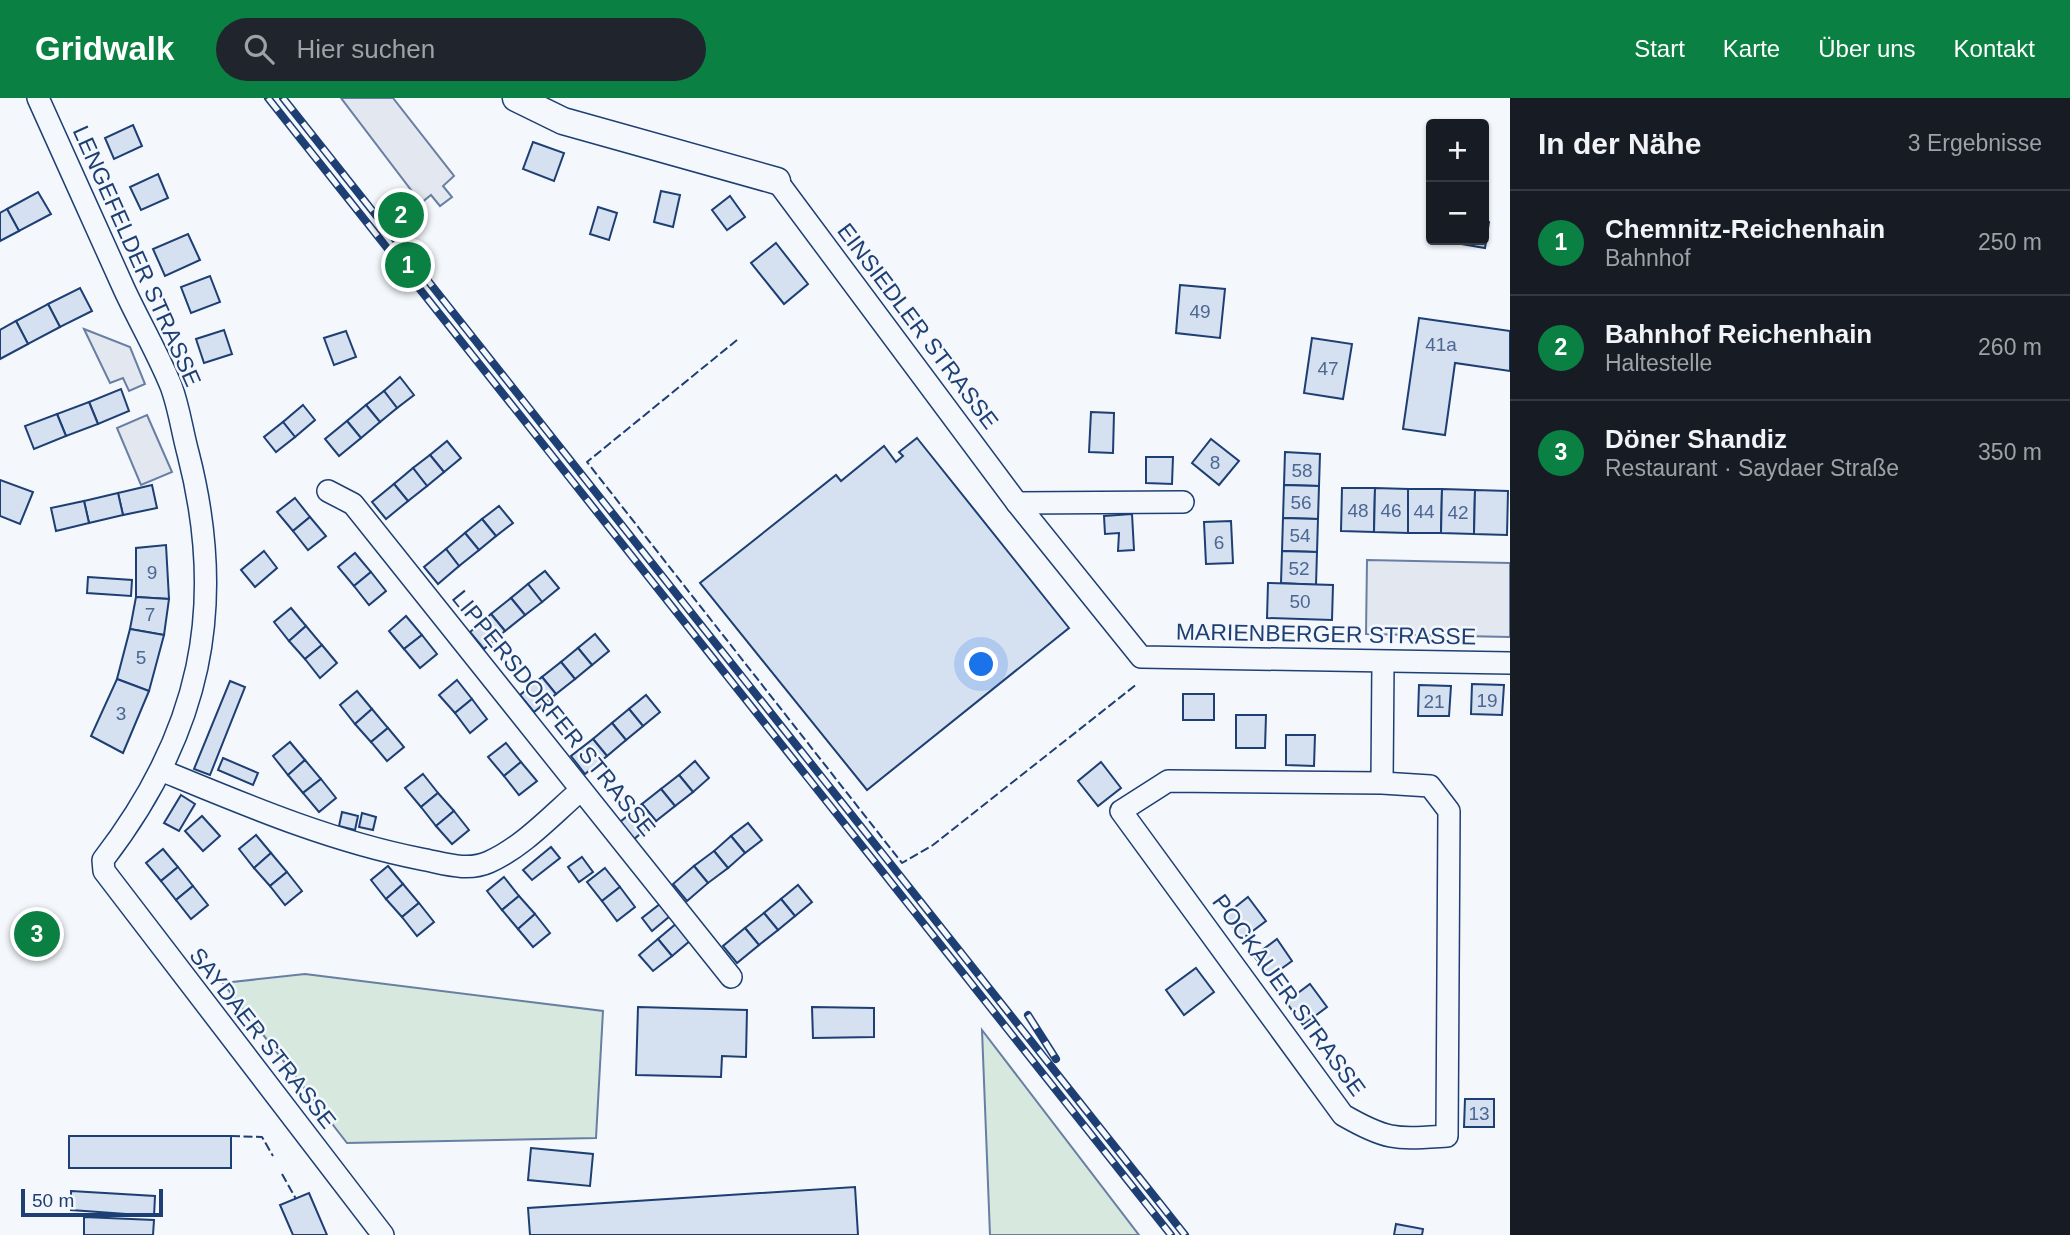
<!DOCTYPE html>
<html lang="de">
<head>
<meta charset="utf-8">
<style>
  body { margin:0; font-family:Arial,sans-serif; background:#20242c; color:#f1f3f6 }
  .controls { position:absolute; right:21px; top:21px; display:grid; overflow:hidden; border-radius:7px; box-shadow:0 2px 5px #0004 }
  .controls button { width:63px; height:63px; display:grid; place-items:center; padding:0; border:0; border-bottom:2px solid #363941; background:#171b24; color:#f1f3f6; font:35px sans-serif }
  .scale { position:absolute; left:21px; bottom:18px; width:142px; box-sizing:border-box; padding-left:7px; border:4px solid #1d3f73; border-top:0; font-size:19px; line-height:24px; white-space:nowrap; color:#1d3f73; -webkit-text-stroke:5px #f4f7fb; paint-order:stroke }
  .you { position:absolute; left:982px; top:567px; width:24px; height:24px; margin:-18px; border:5px solid #fff; border-radius:50%; background:#1a73e8; box-shadow:0 0 0 10px #1a73e833 }
  .badge { display:grid; place-items:center; width:46px; height:46px; border-radius:50%; background:#0b8043; color:#fff; font-size:23px; font-weight:700 }
  .pin { position:absolute; translate:-50% -50%; border:4px solid #fff; box-shadow:0 2px 7px #0006 }
  .list { margin:0; padding:0; list-style:none }
  h2 { display:flex; justify-content:space-between; align-items:center; height:91px; margin:0; padding:0 28px; font-size:30px }
  h2 small { font-size:23px; font-weight:400; color:#9ea1a6 }
  .list li { display:grid; grid-template-columns:46px 1fr auto; gap:21px; align-items:center; box-sizing:border-box; height:105px; padding:0 28px; border-top:2px solid #363941 }
  .list b { display:block; font-size:26px; white-space:nowrap }
  .list p { margin:0; font-size:23px; white-space:nowrap; color:#9ea1a6 }
  .list em { font-size:23px; font-style:normal; color:#9ea1a6 }
  .icon { flex:none; width:38px; height:38px; fill:none; stroke:currentColor; stroke-width:2; stroke-linecap:round; stroke-linejoin:round }
  .map { position:relative; flex:none; width:1510px; height:1137px; overflow:hidden }
  header { display:flex; align-items:center; gap:42px; box-sizing:border-box; height:98px; padding:0 35px; background:#0b8043; color:#fff }
  header strong { font-size:33px }
  nav { display:flex; gap:38px; margin-inline-start:auto; font-size:24px }
  .search { width:490px; height:63px; background:#20242c; display:flex; align-items:center; gap:18px; box-sizing:border-box; padding:0 24px; border-radius:38px; color:#9ea1a6; font-size:26px }
  main { display:flex }
  aside { flex:1; background:#171b24 }
  .map>svg:first-child { display:block }
  .green { fill:#d7e8df; stroke:#687fa3; stroke-width:2 }
  .parking { fill:#e3e8f0; stroke:#687fa3; stroke-width:2 }
  .building { fill:#d5e0f0; stroke:#1d3f73; stroke-width:2 }
  .lines { fill:none; stroke-linecap:round; stroke-linejoin:round }
  .minor-casing { stroke:#1d3f73; stroke-width:24 }
  .major-casing { stroke:#1d3f73; stroke-width:29 }
  .minor { stroke:#f4f7fb; stroke-width:21 }
  .major { stroke:#f4f7fb; stroke-width:26 }
  .rail-casing { stroke:#1d3f73; stroke-width:8 }
  .rail { stroke:#f4f7fb; stroke-width:5; stroke-dasharray:16; stroke-linecap:butt }
  .fence { stroke:#1d3f73; stroke-width:2; stroke-dasharray:9 3.5; stroke-linecap:butt }
  .labels { text-anchor:middle; dominant-baseline:central; stroke-width:5; stroke-linejoin:round; paint-order:stroke }
  .number-label { font-size:19px; fill:#4b6792 }
  .street-label { font-size:23px; fill:#1d3f73; stroke:#f4f7fb }
</style>
</head>
<body>
<header>
<strong>Gridwalk</strong>
<div class="search"><svg class="icon" aria-label="search" viewBox="0 0 24 24"><circle cx="10" cy="10" r="6"/><path d="M15 15l6 6"/></svg>Hier suchen</div>
<nav><a>Start</a><a>Karte</a><a>Über uns</a><a>Kontakt</a></nav>
</header>
<main>
<div class="map">
<svg width="1510" height="1137" viewBox="0 0 1510 1137">
  <rect width="100%" height="100%" fill="#f4f7fb"/>
  <g class="green">
    <polygon points="305,876 603,913 596,1040 347,1045 223,885"/>
    <polygon points="982,932 1139,1137 990,1137"/>
  </g>
  <g class="parking">
    <polygon points="341,0 393,0 454,78 443,88 452,99 440,108 431,97 421,105"/>
    <polygon points="84,231 130,249 145,286 129,293 123,280 110,285"/>
    <polygon points="147,317 172,374 141,387 117,330"/>
    <polygon points="1367,462 1510,465 1510,539 1366,536"/>
  </g>
  <g class="building">
    <polygon points="133,27 142,48 114,61 105,40"/>
    <polygon points="533,44 564,55 554,83 523,71"/>
    <polygon points="158,76 168,100 141,112 130,89"/>
    <polygon points="661,93 680,97 673,129 654,124"/>
    <polygon points="38,94 51,116 19,133 7,111"/>
    <polygon points="730,98 745,119 727,132 712,112"/>
    <polygon points="598,109 617,115 609,142 590,136"/>
    <polygon points="7,111 19,133 0,143 0,115"/>
    <polygon points="1484,123 1489,124 1485,150 1444,143 1484,142"/>
    <polygon points="188,136 200,162 165,178 153,151"/>
    <polygon points="776,145 808,186 784,206 751,165"/>
    <polygon points="210,178 220,204 191,215 181,189"/>
    <polygon points="1180,187 1225,191 1220,240 1176,235"/>
    <polygon points="80,190 92,213 60,229 48,206"/>
    <polygon points="48,206 60,229 28,246 16,223"/>
    <polygon points="1419,220 1510,233 1510,273 1455,265 1445,337 1403,331"/>
    <polygon points="16,223 28,246 0,261 0,232"/>
    <polygon points="224,232 232,256 204,265 196,241"/>
    <polygon points="346,233 356,259 334,267 324,240"/>
    <polygon points="1312,240 1352,246 1343,301 1304,295"/>
    <polygon points="400,279 414,297 397,310 384,293"/>
    <polygon points="121,291 129,313 98,326 89,304"/>
    <polygon points="384,293 397,310 380,324 366,307"/>
    <polygon points="89,304 98,326 66,338 57,316"/>
    <polygon points="303,307 315,322 295,339 283,324"/>
    <polygon points="366,307 380,324 361,340 347,323"/>
    <polygon points="1091,314 1114,315 1113,355 1089,354"/>
    <polygon points="57,316 66,338 34,351 25,328"/>
    <polygon points="347,323 361,340 339,358 325,341"/>
    <polygon points="283,324 295,339 276,354 264,339"/>
    <polygon points="917,340 1069,530 867,692 700,485 836,377 841,383 884,348 896,364 903,358 899,354"/>
    <polygon points="1211,341 1239,363 1219,387 1192,365"/>
    <polygon points="447,343 461,360 444,374 430,357"/>
    <polygon points="1285,354 1320,356 1319,388 1284,387"/>
    <polygon points="430,357 444,374 427,388 413,370"/>
    <polygon points="1146,359 1173,359 1172,386 1146,385"/>
    <polygon points="413,370 427,388 408,403 394,386"/>
    <polygon points="0,382 33,394 20,426 0,418"/>
    <polygon points="394,386 408,403 386,421 372,404"/>
    <polygon points="152,387 157,410 123,417 118,395"/>
    <polygon points="1284,387 1319,388 1318,421 1283,420"/>
    <polygon points="1342,390 1375,390 1374,434 1341,433"/>
    <polygon points="1375,390 1408,391 1408,435 1374,434"/>
    <polygon points="1408,391 1442,391 1441,435 1408,435"/>
    <polygon points="1442,391 1475,392 1474,436 1441,435"/>
    <polygon points="1475,392 1508,393 1507,437 1474,436"/>
    <polygon points="118,395 123,417 89,425 84,403"/>
    <polygon points="295,400 310,419 293,433 277,414"/>
    <polygon points="84,403 89,425 56,433 51,410"/>
    <polygon points="499,408 513,425 496,438 482,421"/>
    <polygon points="1132,416 1134,452 1118,453 1119,435 1105,436 1104,418"/>
    <polygon points="310,419 326,438 308,452 293,433"/>
    <polygon points="1283,420 1318,421 1317,454 1282,453"/>
    <polygon points="482,421 496,438 479,452 465,435"/>
    <polygon points="1231,423 1233,465 1206,466 1204,424"/>
    <polygon points="465,435 479,452 459,468 446,451"/>
    <polygon points="166,447 169,501 136,499 136,450"/>
    <polygon points="446,451 459,468 438,486 424,469"/>
    <polygon points="264,453 277,470 255,489 241,472"/>
    <polygon points="1282,453 1317,454 1316,487 1281,485"/>
    <polygon points="355,455 371,474 354,488 338,469"/>
    <polygon points="545,473 559,490 542,504 528,486"/>
    <polygon points="371,474 386,493 369,507 354,488"/>
    <polygon points="88,479 132,482 131,498 87,495"/>
    <polygon points="1268,485 1333,487 1332,522 1267,520"/>
    <polygon points="528,486 542,504 525,517 511,500"/>
    <polygon points="136,499 169,501 164,537 130,531"/>
    <polygon points="511,500 525,517 505,533 491,516"/>
    <polygon points="291,510 306,528 289,543 274,524"/>
    <polygon points="491,516 505,533 484,551 470,534"/>
    <polygon points="406,518 422,537 404,551 389,533"/>
    <polygon points="306,528 322,547 305,561 289,543"/>
    <polygon points="130,531 164,537 149,593 117,581"/>
    <polygon points="595,536 609,553 592,567 578,550"/>
    <polygon points="422,537 437,556 420,570 404,551"/>
    <polygon points="322,547 337,565 320,580 305,561"/>
    <polygon points="578,550 592,567 575,581 561,564"/>
    <polygon points="561,564 575,581 556,596 542,579"/>
    <polygon points="542,579 556,596 534,614 520,597"/>
    <polygon points="117,581 149,593 123,655 91,638"/>
    <polygon points="457,582 472,601 455,615 439,597"/>
    <polygon points="230,583 245,589 210,677 194,671"/>
    <polygon points="1472,586 1504,587 1502,617 1471,616"/>
    <polygon points="1419,587 1451,588 1449,618 1418,618"/>
    <polygon points="357,593 372,611 355,626 340,607"/>
    <rect x="1183" y="596" width="31" height="26"/>
    <polygon points="646,597 660,614 643,628 629,611"/>
    <polygon points="472,601 487,621 470,635 455,615"/>
    <polygon points="372,611 388,630 371,644 355,626"/>
    <polygon points="629,611 643,628 626,642 612,625"/>
    <polygon points="1236,617 1266,617 1265,650 1236,650"/>
    <polygon points="612,625 626,642 607,658 593,641"/>
    <polygon points="388,630 404,649 387,663 371,644"/>
    <polygon points="1286,637 1315,637 1314,668 1286,667"/>
    <polygon points="593,641 607,658 585,676 571,658"/>
    <polygon points="290,644 305,662 288,677 273,658"/>
    <polygon points="506,645 521,664 504,678 488,659"/>
    <polygon points="223,660 258,675 253,687 218,672"/>
    <polygon points="305,662 321,681 303,695 288,677"/>
    <polygon points="695,663 709,680 693,694 679,677"/>
    <polygon points="521,664 537,683 519,697 504,678"/>
    <polygon points="1101,664 1121,690 1098,708 1078,683"/>
    <polygon points="423,676 438,695 421,709 405,690"/>
    <polygon points="679,677 693,694 675,708 661,691"/>
    <polygon points="321,681 336,700 319,714 303,695"/>
    <polygon points="661,691 675,708 656,723 642,706"/>
    <polygon points="438,695 454,713 436,728 421,709"/>
    <polygon points="181,697 195,706 179,733 164,725"/>
    <polygon points="642,706 656,723 634,741 620,724"/>
    <polygon points="454,713 469,732 452,746 436,728"/>
    <polygon points="342,714 358,718 355,732 339,728"/>
    <polygon points="362,715 376,719 373,732 359,729"/>
    <polygon points="202,718 220,738 203,753 185,733"/>
    <polygon points="748,725 762,742 745,755 731,738"/>
    <polygon points="256,737 271,755 254,770 239,751"/>
    <polygon points="731,738 745,755 728,770 714,753"/>
    <polygon points="551,749 560,760 532,782 523,772"/>
    <polygon points="163,751 178,769 161,783 146,765"/>
    <polygon points="714,753 728,770 708,785 694,768"/>
    <polygon points="271,755 287,774 270,788 254,770"/>
    <polygon points="582,759 593,774 579,784 568,769"/>
    <polygon points="388,768 403,786 386,801 371,782"/>
    <polygon points="694,768 708,785 687,803 673,786"/>
    <polygon points="178,769 193,788 176,802 161,783"/>
    <polygon points="605,770 620,789 602,803 587,784"/>
    <polygon points="287,774 302,793 285,807 270,788"/>
    <polygon points="504,779 519,798 502,812 487,793"/>
    <polygon points="403,786 419,805 402,819 386,801"/>
    <polygon points="798,787 812,804 795,818 781,801"/>
    <polygon points="193,788 208,807 191,821 176,802"/>
    <polygon points="620,789 635,809 617,823 602,803"/>
    <polygon points="519,798 535,816 518,831 502,812"/>
    <polygon points="1248,799 1266,823 1242,841 1224,818"/>
    <polygon points="781,801 795,818 778,832 764,815"/>
    <polygon points="419,805 434,824 417,838 402,819"/>
    <polygon points="660,806 670,818 652,833 642,820"/>
    <polygon points="764,815 778,832 759,847 745,830"/>
    <polygon points="535,816 550,835 533,849 518,831"/>
    <polygon points="42,818 55,837 31,854 18,835"/>
    <polygon points="677,825 691,842 672,858 658,841"/>
    <polygon points="745,830 759,847 737,865 723,848"/>
    <polygon points="658,841 672,858 653,873 639,857"/>
    <polygon points="1277,841 1292,863 1270,879 1254,858"/>
    <polygon points="1196,870 1214,894 1184,917 1166,892"/>
    <polygon points="1310,886 1327,909 1303,927 1286,904"/>
    <polygon points="638,909 747,912 746,959 722,958 721,979 636,977"/>
    <polygon points="812,909 874,910 874,939 813,940"/>
    <polygon points="1465,1001 1494,1001 1494,1029 1464,1029"/>
    <rect x="69" y="1038" width="162" height="32"/>
    <polygon points="531,1050 593,1056 590,1088 528,1082"/>
    <polygon points="855,1089 858,1137 530,1137 528,1110"/>
    <polygon points="71,1093 155,1098 154,1118 71,1112"/>
    <polygon points="309,1095 327,1137 293,1137 280,1107"/>
    <polygon points="84,1119 154,1122 153,1137 84,1137"/>
    <polygon points="1396,1126 1423,1131 1422,1137 1394,1137"/>
  </g>
  <g class="lines">
    <defs>
      <g id="minor">
        <path d="M38,0C67,64 96,129 125,193C140,225 158,256 171,288C179,309 182,333 188,355C228,510 200,636 103,762L104,773L383,1137"/>
        <polyline points="777,83 1017,405 1141,559 1510,565"/>
        <polyline points="328,393 353,406 731,879"/>
        <polyline points="1017,405 1183,404"/>
        <path d="M163,673C248,708 330,743 421,761C443,765 467,774 489,764C523,749 553,716 581,692"/>
        <path d="M1382,685L1430,688L1449,713L1447,1038C1396,1041 1388,1043 1343,1017L1121,713L1168,683L1382,685L1383,564"/>
      </g>
      <polyline id="major" points="516,0 563,23 777,83"/>
    </defs>
    <use href="#minor" class="minor-casing"/>
    <use href="#major" class="major-casing"/>
    <use href="#minor" class="minor"/>
    <use href="#major" class="major"/>
    <defs>
      <g id="rail">
        <polyline points="268,0 1171,1137"/>
        <polyline points="283,0 1185,1137"/>
        <polyline points="1028,917 1056,961"/>
      </g>
    </defs>
    <use href="#rail" class="rail-casing"/>
    <use href="#rail" class="rail"/>
    <g class="fence">
      <polyline points="737,242 587,364 902,765 933,747 1137,586"/>
      <polyline points="231,1038 262,1039 273,1058"/>
      <polyline points="282,1076 296,1101"/>
    </g>
  </g>
  <g class="labels">
    <g class="number-label">
      <text x="1200" y="213">49</text>
      <text x="1441" y="246">41a</text>
      <text x="1328" y="270">47</text>
      <text x="1215" y="364">8</text>
      <text x="1302" y="372">58</text>
      <text x="1301" y="404">56</text>
      <text x="1358" y="412">48</text>
      <text x="1391" y="412">46</text>
      <text x="1424" y="413">44</text>
      <text x="1458" y="414">42</text>
      <text x="1300" y="437">54</text>
      <text x="1219" y="444">6</text>
      <text x="1299" y="470">52</text>
      <text x="152" y="474">9</text>
      <text x="1300" y="503">50</text>
      <text x="150" y="516">7</text>
      <text x="141" y="559">5</text>
      <text x="1487" y="602">19</text>
      <text x="1434" y="603">21</text>
      <text x="121" y="615">3</text>
      <text x="1479" y="1015">13</text>
    </g>
    <g class="street-label">
      <text transform="translate(137 158) rotate(66)">LENGEFELDER STRASSE</text>
      <text transform="translate(918 228) rotate(53)">EINSIEDLER STRASSE</text>
      <text transform="translate(1326 536) rotate(1)">MARIENBERGER STRASSE</text>
      <text transform="translate(554 615) rotate(51)">LIPPERSDORFER STRASSE</text>
      <text transform="translate(1289 897) rotate(54)">POCKAUER STRASSE</text>
      <text transform="translate(263 940) rotate(52)">SAYDAER STRASSE</text>
    </g>
  </g>
</svg>
<div class="controls">
<button>+</button>
<button>−</button>
</div>
<div class="scale">50 m</div>
<div class="you"></div>
<div class="pin badge" style="left:408px;top:167px">1</div>
<div class="pin badge" style="left:401px;top:117px">2</div>
<div class="pin badge" style="left:37px;top:836px">3</div>
</div>
<aside>
<h2>In der Nähe<small>3 Ergebnisse</small></h2>
<ul class="list">
<li><span class="badge">1</span><div><b>Chemnitz-Reichenhain</b><p>Bahnhof</p></div><em>250 m</em></li>
<li><span class="badge">2</span><div><b>Bahnhof Reichenhain</b><p>Haltestelle</p></div><em>260 m</em></li>
<li><span class="badge">3</span><div><b>Döner Shandiz</b><p>Restaurant · Saydaer Straße</p></div><em>350 m</em></li>
</ul>
</aside>
</main>
</body>
</html>
